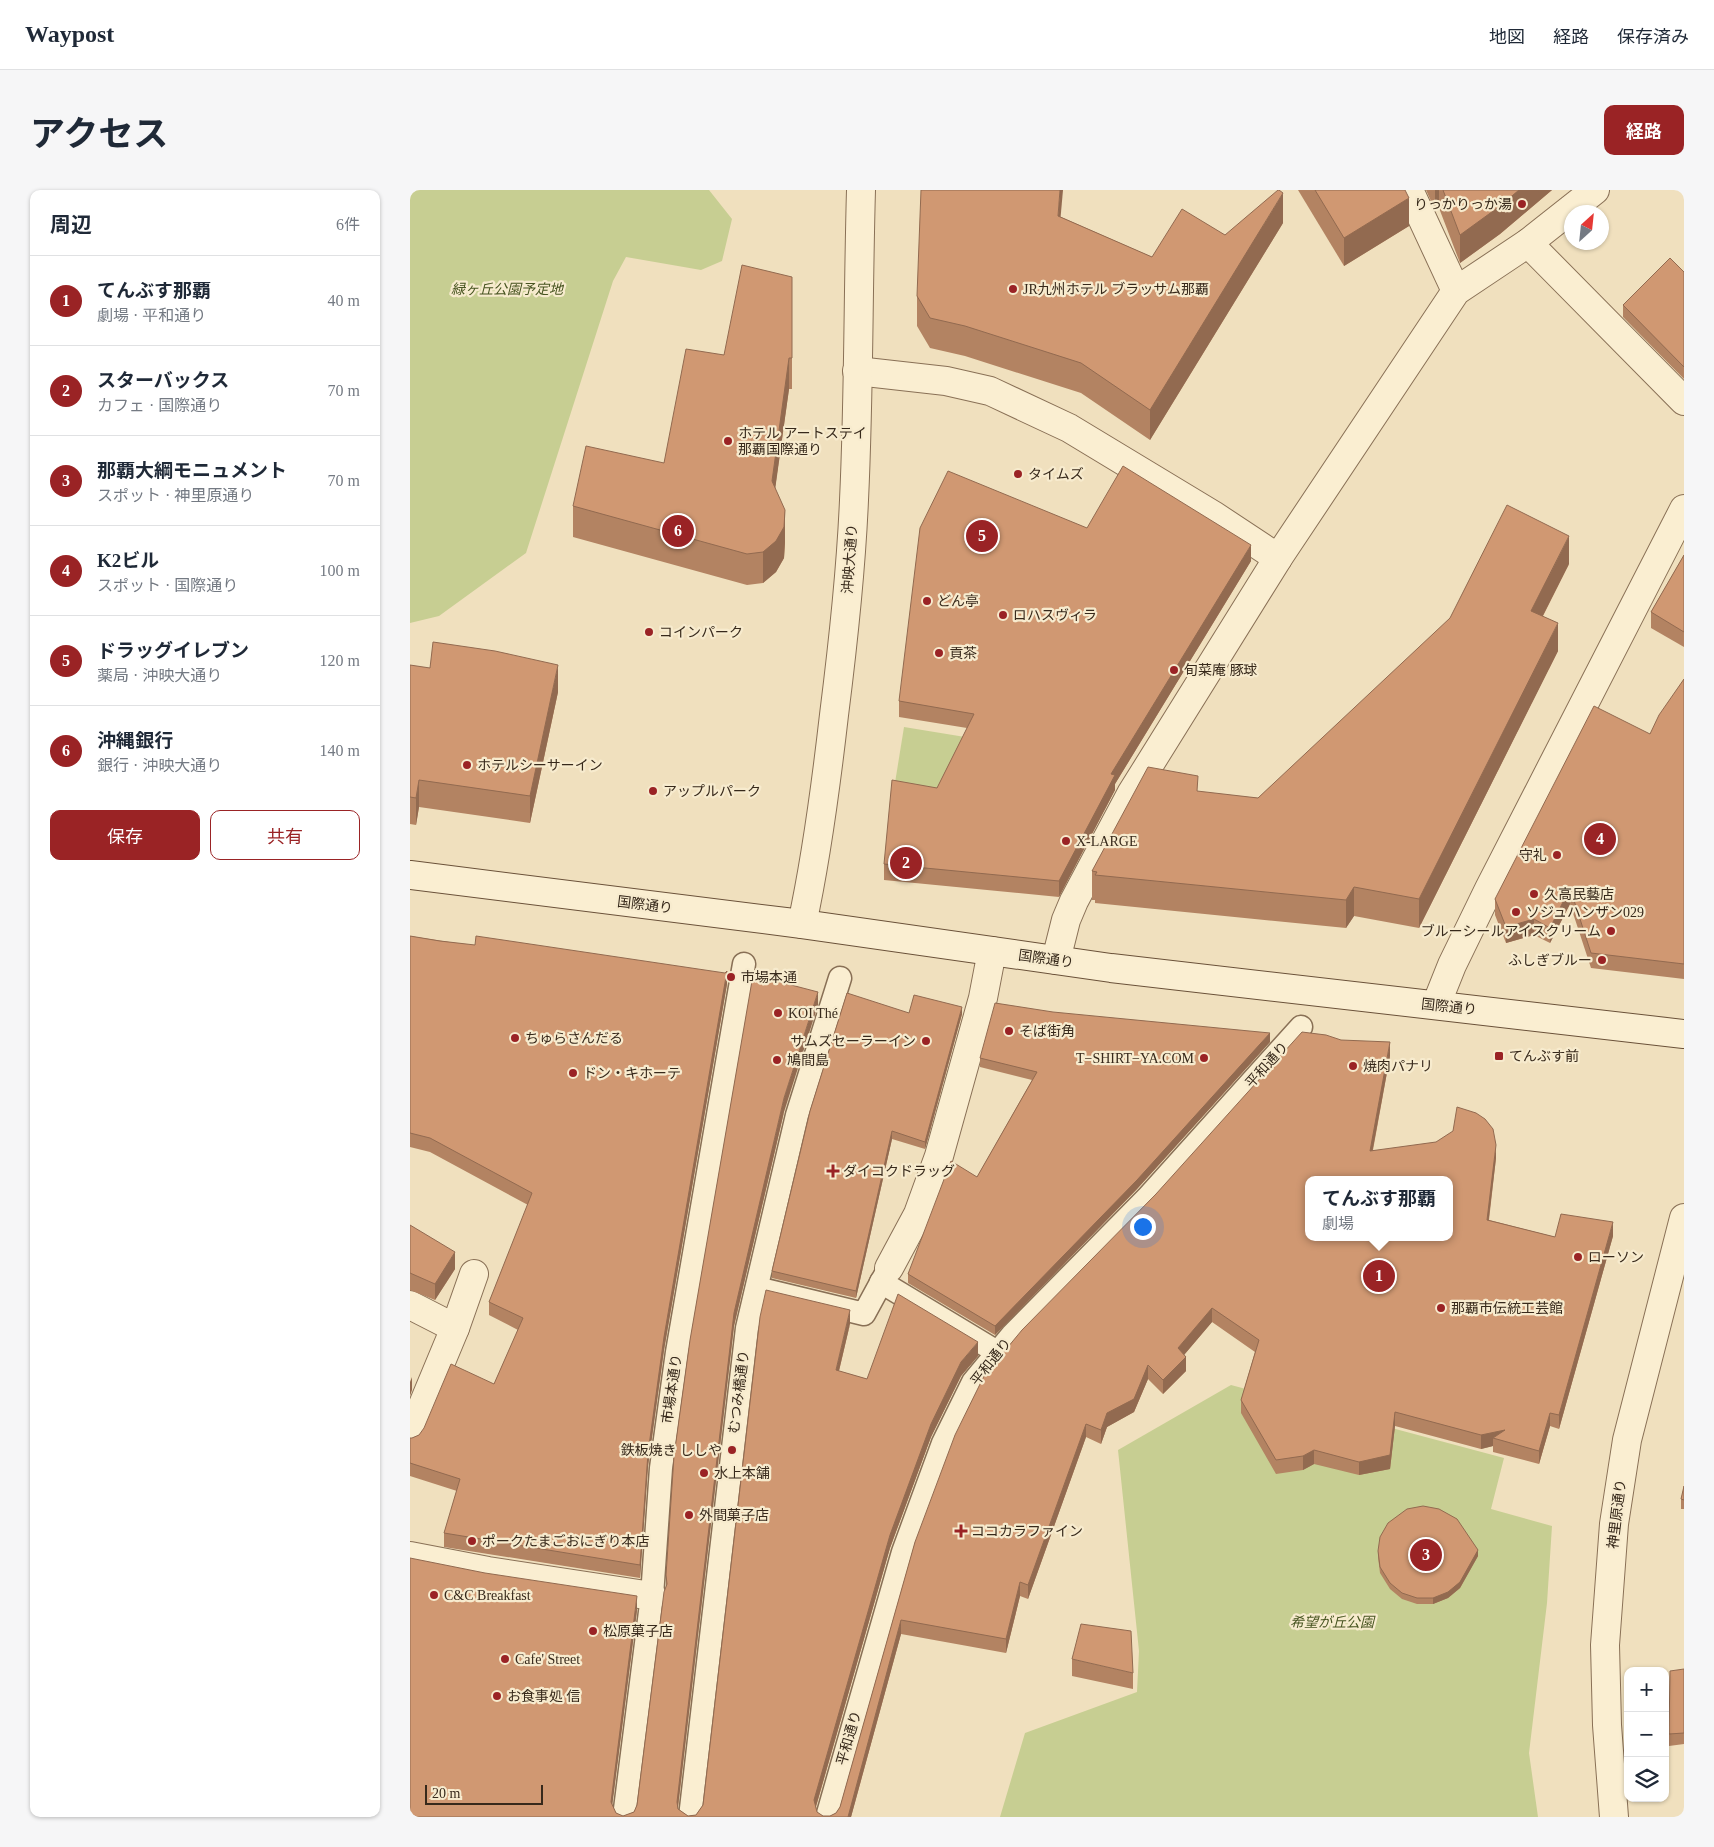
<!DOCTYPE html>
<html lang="ja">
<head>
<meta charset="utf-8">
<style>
  body { margin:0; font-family:"Times New Roman","Noto Sans JP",serif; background:#f6f6f7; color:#1f2937 }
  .controls { position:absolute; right:15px; bottom:15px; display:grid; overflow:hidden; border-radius:10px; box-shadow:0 1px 4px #0004 }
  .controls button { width:45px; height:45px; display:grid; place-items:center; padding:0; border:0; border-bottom:1px solid #e0e1e3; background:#fff; color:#1f2937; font:25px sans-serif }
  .compass { position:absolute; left:1154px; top:15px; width:45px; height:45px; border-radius:50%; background:#fff; box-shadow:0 1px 4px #0004; rotate:27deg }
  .scale { position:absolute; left:15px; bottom:12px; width:118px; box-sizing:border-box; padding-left:5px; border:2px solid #37291b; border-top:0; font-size:14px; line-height:18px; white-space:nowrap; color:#37291b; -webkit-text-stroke:4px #f7ebce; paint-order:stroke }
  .you { position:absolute; left:732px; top:1036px; width:18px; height:18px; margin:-12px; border:4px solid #fff; border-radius:50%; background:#1a73e8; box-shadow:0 0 0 8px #1a73e833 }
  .badge { display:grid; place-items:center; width:32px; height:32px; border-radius:50%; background:#9a2325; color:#fff; font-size:16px; font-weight:700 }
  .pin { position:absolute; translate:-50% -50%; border:2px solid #fff; box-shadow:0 1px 5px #0006 }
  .popup { position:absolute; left:895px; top:986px; width:148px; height:65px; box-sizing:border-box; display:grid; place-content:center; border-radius:10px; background:#fff; filter:drop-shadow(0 1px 4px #0005); font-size:16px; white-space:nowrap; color:#747a83 }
  .popup b { font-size:19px; color:#1f2937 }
  .popup::after { content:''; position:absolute; left:50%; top:100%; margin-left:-10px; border:10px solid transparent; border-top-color:#fff }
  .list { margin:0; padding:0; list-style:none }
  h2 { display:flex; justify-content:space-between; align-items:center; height:65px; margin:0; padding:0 20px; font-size:21px }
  h2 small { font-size:16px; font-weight:400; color:#747a83 }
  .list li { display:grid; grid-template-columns:32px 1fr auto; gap:15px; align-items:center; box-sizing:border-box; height:90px; padding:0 20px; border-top:1px solid #e0e1e3 }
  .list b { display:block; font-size:19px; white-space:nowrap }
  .list p { margin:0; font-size:16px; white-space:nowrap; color:#747a83 }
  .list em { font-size:16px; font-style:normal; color:#747a83 }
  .actions { display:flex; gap:10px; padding:15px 20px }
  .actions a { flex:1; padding:11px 0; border:1px solid #9a2325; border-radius:10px; text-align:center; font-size:18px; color:#9a2325 }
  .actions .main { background:#9a2325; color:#fff }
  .icon { flex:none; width:28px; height:28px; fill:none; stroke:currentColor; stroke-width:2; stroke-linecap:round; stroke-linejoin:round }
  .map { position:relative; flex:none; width:1274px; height:1627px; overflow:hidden; border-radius:10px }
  header { display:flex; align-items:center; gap:30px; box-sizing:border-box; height:70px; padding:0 25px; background:#fff; border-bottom:1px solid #e0e1e3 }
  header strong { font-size:24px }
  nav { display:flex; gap:28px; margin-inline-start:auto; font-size:18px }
  .intro { display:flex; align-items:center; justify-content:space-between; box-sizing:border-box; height:120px; padding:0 30px }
  h1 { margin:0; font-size:35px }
  .button { padding:12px 22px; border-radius:10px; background:#9a2325; color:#fff; font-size:18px; font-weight:700 }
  main { display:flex; gap:30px; padding:0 30px }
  aside { flex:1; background:#fff; border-radius:10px; box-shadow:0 1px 4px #0004 }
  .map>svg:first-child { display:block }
  .green { fill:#c7ce92 }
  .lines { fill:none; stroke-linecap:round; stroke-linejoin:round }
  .pedestrian-casing { stroke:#897056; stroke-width:25 }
  .minor-casing { stroke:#897056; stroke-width:30 }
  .tertiary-casing { stroke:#897056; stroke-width:30 }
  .secondary-casing { stroke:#6a5139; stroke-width:30 }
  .pedestrian { stroke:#faeed1; stroke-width:22 }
  .minor { stroke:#faeed1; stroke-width:28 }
  .tertiary { stroke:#faeed1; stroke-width:28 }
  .secondary { stroke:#faeed1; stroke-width:28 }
  .wall { fill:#b38362 }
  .shaded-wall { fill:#926a50 }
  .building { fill:#d09872; stroke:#926a50; fill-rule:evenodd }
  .poi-dot { fill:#9a2325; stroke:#f7ebce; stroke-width:2 }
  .labels { text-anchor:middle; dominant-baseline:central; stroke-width:4.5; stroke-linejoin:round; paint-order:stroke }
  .poi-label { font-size:14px; fill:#37291b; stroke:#f7ebce; text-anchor:start }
  .park-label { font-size:14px; font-style:italic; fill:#485521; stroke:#f7ebce }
  .street-label { font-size:14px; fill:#37291b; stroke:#f7ebce }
</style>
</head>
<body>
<header>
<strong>Waypost</strong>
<nav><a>地図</a><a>経路</a><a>保存済み</a></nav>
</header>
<div class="intro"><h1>アクセス</h1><a class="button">経路</a></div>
<main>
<aside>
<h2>周辺<small>6件</small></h2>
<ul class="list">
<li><span class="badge">1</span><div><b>てんぶす那覇</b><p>劇場 · 平和通り</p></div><em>40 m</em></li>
<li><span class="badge">2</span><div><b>スターバックス</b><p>カフェ · 国際通り</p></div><em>70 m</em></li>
<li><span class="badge">3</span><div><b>那覇大綱モニュメント</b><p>スポット · 神里原通り</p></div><em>70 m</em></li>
<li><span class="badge">4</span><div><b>K2ビル</b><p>スポット · 国際通り</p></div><em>100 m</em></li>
<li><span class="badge">5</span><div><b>ドラッグイレブン</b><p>薬局 · 沖映大通り</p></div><em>120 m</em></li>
<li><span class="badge">6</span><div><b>沖縄銀行</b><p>銀行 · 沖映大通り</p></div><em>140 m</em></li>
</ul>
<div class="actions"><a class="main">保存</a><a>共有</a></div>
</aside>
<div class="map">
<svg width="1274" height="1627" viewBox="0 0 1274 1627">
  <rect width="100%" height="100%" fill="#f0e0be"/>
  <g class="green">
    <polygon points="0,0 299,0 322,29 312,71 291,80 216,67 203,91 116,363 29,426 0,433"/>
    <polygon points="494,537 555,547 526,603 484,599"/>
    <polygon points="821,1195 1094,1268 1081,1319 1142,1336 1137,1413 1119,1563 1128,1627 590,1627 615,1543 727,1502 729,1461 708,1260"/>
  </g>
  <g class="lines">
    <defs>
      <g id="pedestrian">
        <polyline points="471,1092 587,1162"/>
        <polyline points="347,1098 454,1124 479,1078"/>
        <polyline points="214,1627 242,1406 251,1278 267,1162 334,774"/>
        <polyline points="280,1627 337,1138 387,925 430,788"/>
        <polyline points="417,1627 493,1362 533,1253 563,1192 602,1145 737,1008 891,837"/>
      </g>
      <g id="minor">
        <polyline points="999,0 1046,101"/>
        <polyline points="1118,53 1274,211"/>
        <polyline points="447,181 536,191 580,201 659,238 803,325 868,368"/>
        <polyline points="646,770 656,730 664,711 721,604 868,368 1046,101 1118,53 1185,0"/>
        <polyline points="1026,815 1042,775 1079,699 1274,319"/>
        <polyline points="479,1078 508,1024 529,966 573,808 582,761"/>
        <polyline points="0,1115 45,1138"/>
        <polyline points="0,1246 45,1138 64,1084"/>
        <polyline points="0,1366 78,1381 242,1406"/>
      </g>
      <g id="tertiary">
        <path d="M392,734C407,665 416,595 424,525C433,454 441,382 444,310C449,207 448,103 451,0"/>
        <polyline points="1204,1627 1197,1535 1195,1455 1204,1334 1217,1250 1274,1028"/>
      </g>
      <polyline id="secondary" points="0,685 392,734 701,778 1274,844"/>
    </defs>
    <use href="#pedestrian" class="pedestrian-casing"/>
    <use href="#minor" class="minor-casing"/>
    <use href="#tertiary" class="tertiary-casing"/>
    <use href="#secondary" class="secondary-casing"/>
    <use href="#pedestrian" class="pedestrian"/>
    <use href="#minor" class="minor"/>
    <use href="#tertiary" class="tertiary"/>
    <use href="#secondary" class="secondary"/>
  </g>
  <g class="wall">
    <polygon points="888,0 995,0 999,36 934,76"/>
    <polygon points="1016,0 1142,0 1090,44 1050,73 1029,18 1025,20"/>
    <polygon points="651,27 742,67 815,45 873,33 740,250 671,203 555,166 520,158 507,136 507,106"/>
    <polygon points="1274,82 1274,189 1213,127 1213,115"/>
    <polygon points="382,87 382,199 379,199 365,298 375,352 374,368 366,382 353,393 337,395 163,347 163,316 254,273 314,165"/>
    <polygon points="677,338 841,371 705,594 705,600 649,707 474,690 474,674 527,598 557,538 489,527 489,511"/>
    <polygon points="1274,365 1274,457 1241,438 1241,422"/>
    <polygon points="1159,374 1133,426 1148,461 1009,738 944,726 936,738 685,713 685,710 682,710 682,681 788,602 848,608"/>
    <polygon points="0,475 148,502 120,633 9,617 6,635 0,634"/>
    <polygon points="1274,489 1274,789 1181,778 1160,714 1140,753 1124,745 1096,753 1085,725 1085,709 1240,544"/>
    <polygon points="0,746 317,794 254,1160 238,1276 230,1388 34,1357 34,1343 47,1301 0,1286 0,1248 2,1248 9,1245 84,1194 108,1140 79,1125 79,1112 118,1015 20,962 0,957"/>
    <polygon points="408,815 374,922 324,1136 268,1617 268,1619 278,1626 286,1625 293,1615 440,1134 429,1181 457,1189 568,1166 551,1186 521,1247 480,1358 406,1617 407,1622 413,1626 420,1626 426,1623 430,1617 505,1352 980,866 963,960 1086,968 1079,1030 1145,1047 1203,1046 1149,1239 1140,1236 1129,1274 1083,1262 1083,1256 1071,1259 985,1236 980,1279 949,1285 904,1274 893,1280 866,1284 831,1223 831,1210 845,1162 802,1132 774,1165 776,1181 753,1204 738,1189 724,1222 697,1237 691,1254 676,1247 618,1409 610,1406 596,1463 491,1444 441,1627 0,1627 227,1420 202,1615 206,1623 213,1626 224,1622 227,1615 256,1398 256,1385 264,1266"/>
    <polygon points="499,823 552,824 515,959 482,949 446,1108 362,1088 362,1081"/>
    <polygon points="860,852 727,999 585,1145 498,1093 498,1084 567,987 622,890 570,877 570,868"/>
    <polygon points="0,1035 45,1079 25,1110 0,1100"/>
    <polygon points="1274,1296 1274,1319 1271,1319 1271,1309"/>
    <polygon points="968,1361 1068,1366 1050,1398 1038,1408 1023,1414 1007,1414 992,1409 980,1399 970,1383 968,1367"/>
    <polygon points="662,1469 723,1483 723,1499 662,1486"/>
    <polygon points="1274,1479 1274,1554 1259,1556 1259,1544"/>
  </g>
  <g class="shaded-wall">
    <polygon points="650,0 653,0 648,56 648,26"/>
    <polygon points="1025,0 1029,0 1029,18 1025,20"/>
    <polygon points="1109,0 1142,0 1090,44 1050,73 1050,45"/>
    <polygon points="873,3 873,33 740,250 740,220"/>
    <polygon points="999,8 999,36 934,76 934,48"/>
    <polygon points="379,168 379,199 362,322 362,291"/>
    <polygon points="375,320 375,352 374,368 366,382 353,393 353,362"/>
    <polygon points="1159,346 1159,374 1121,449 1121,421"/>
    <polygon points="841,355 841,371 705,594 705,600 649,707 649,691 701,584"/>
    <polygon points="1148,433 1148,461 1009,738 1009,709"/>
    <polygon points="148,475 148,502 120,633 120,606"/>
    <polygon points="9,590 9,617 6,635 6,608"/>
    <polygon points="944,697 944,726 936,738 936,710"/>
    <polygon points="1160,698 1160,714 1140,753 1140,738"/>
    <polygon points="1124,729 1124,745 1096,753 1096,737"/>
    <polygon points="317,781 317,794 254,1160 238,1276 230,1388 230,1375 238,1263 254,1147"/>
    <polygon points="408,802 408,815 374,922 324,1136 267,1625 267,1612 324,1123 374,908"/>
    <polygon points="552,817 552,824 515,959 515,952"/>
    <polygon points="860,843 860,852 727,999 585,1145 585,1136"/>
    <polygon points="980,852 980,866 960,974 960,961"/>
    <polygon points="482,941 482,949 446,1108 446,1101"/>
    <polygon points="1086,955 1086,968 1077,1043 1077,1030"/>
    <polygon points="1203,1032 1203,1046 1149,1239 1149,1225"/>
    <polygon points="45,1062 45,1079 25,1110 25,1094"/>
    <polygon points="802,1118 802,1132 768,1172 768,1158"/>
    <polygon points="440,1120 440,1134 426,1193 426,1180"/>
    <polygon points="568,1152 568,1166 551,1186 521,1247 480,1358 404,1623 404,1610 480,1345 521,1234 551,1172"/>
    <polygon points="776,1167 776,1181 753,1204 753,1190"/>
    <polygon points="738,1175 738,1189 724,1222 697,1237 691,1254 691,1240 697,1223"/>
    <polygon points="2,1187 2,1200 0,1206 0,1192"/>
    <polygon points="985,1222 985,1236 980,1279 949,1285 949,1272"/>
    <polygon points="1140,1223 1140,1236 1129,1274 1129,1261"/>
    <polygon points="676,1234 676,1247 618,1409 618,1395"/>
    <polygon points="1095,1240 1083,1248 1083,1256 1071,1259 1071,1245"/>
    <polygon points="904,1260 904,1274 893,1280 893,1266"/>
    <polygon points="1068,1360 1068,1366 1050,1398 1038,1408 1023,1414 1023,1408"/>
    <polygon points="610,1392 610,1406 596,1463 596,1449"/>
    <polygon points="227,1406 227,1420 201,1625 201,1612"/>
    <polygon points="491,1430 491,1444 441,1627 438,1627"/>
  </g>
  <g class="building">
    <polygon points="511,0 650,0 648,26 742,67 772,19 815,45 868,0 869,0 873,3 740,220 671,173 555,136 520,128 507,106"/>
    <polygon points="905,0 995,0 999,8 934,48"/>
    <polygon points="1033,0 1109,0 1090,16 1050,45"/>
    <polygon points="1260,68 1274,82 1274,177 1213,115"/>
    <polygon points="332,75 382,87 382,168 379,168 362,291 375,320 374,337 366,351 353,362 337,364 163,316 176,256 254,273 276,159 314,165"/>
    <polygon points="713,276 841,355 701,584 705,585 649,691 474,674 482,590 527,598 564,524 489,511 510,338 538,281 677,338"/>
    <polygon points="1097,315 1159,346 1121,421 1148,433 1009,709 944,697 936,710 685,685 687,682 682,681 738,577 788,586 787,601 848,608 1040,428"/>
    <polygon points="1274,365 1274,442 1241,422"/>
    <polygon points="23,452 85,461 148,475 120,606 9,590 6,608 0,607 0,475 20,478"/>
    <polygon points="1274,489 1274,774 1181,763 1160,698 1140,738 1124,729 1096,737 1085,709 1184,516 1240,544 1249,525"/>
    <polygon points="0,746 30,751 65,755 66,746 315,783 317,781 254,1147 238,1263 230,1375 34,1343 50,1289 0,1273 0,1248 2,1248 9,1245 14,1238 41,1174 84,1194 113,1128 79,1112 122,1003 20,948 0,943"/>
    <path d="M343,785L408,802L374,908L324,1123L267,1612L268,1619L278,1626L286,1625L293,1615L350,1127L356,1100L440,1120L426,1180L457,1189L488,1104L568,1152L551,1172L521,1234L480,1345L404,1610L407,1622L413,1626H420L426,1623L430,1617L505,1352L545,1245L574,1186L612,1140L746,1004L892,842L916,845L931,850L980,852L960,961L1026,952L1043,941L1047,917L1066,923L1075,929L1083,939L1086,955L1077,1030L1145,1047L1151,1024L1203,1032L1149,1225L1140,1223L1129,1261L1083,1248L1095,1240L1071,1245L985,1222L980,1265L949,1272L904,1260L893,1266L866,1270L831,1210L849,1150L802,1118L768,1158L776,1167L753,1190L738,1175L724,1209L697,1223L691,1240L676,1234L618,1395L610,1392L596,1449L491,1430L438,1627H0V1368L75,1383L227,1406L201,1612L206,1623L213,1626L224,1622L227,1615L254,1402L257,1394L256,1385L264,1266L280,1150ZM899,990H1039V1047H899Z"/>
    <polygon points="437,803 499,823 504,805 552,817 515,952 482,941 446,1101 362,1081 400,921"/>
    <polygon points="585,813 643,822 860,843 727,990 585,1136 498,1084 541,971 567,987 627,882 570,868"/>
    <polygon points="0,1035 45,1062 25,1094 0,1083"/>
    <polygon points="1274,1296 1274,1310 1271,1309"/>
    <polygon points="1013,1316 1029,1319 1047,1329 1068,1360 1050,1392 1038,1402 1023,1408 1007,1408 992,1403 980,1393 970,1377 968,1361 970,1347 978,1333 997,1319"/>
    <polygon points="671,1434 721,1441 723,1483 662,1469"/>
    <polygon points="1274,1479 1274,1543 1259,1544 1260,1481"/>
  </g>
  <g class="poi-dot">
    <circle cx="1112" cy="14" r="5"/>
    <circle cx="603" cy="99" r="5"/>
    <circle cx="318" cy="251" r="5"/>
    <circle cx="608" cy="284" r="5"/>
    <circle cx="517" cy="411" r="5"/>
    <circle cx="593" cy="425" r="5"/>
    <circle cx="239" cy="442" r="5"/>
    <circle cx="529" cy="463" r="5"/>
    <circle cx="764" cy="480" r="5"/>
    <circle cx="57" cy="575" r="5"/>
    <circle cx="243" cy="601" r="5"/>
    <circle cx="656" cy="651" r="5"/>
    <circle cx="1147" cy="665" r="5"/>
    <circle cx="1124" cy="704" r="5"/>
    <circle cx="1106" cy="722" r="5"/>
    <circle cx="1201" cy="741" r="5"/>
    <circle cx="1192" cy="770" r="5"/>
    <circle cx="321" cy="787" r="5"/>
    <circle cx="368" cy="823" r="5"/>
    <circle cx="599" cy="841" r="5"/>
    <circle cx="105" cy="848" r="5"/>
    <circle cx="516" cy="851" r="5"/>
    <rect x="1084" y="861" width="10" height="10" rx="2.5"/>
    <circle cx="794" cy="868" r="5"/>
    <circle cx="367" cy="870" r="5"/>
    <circle cx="943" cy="876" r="5"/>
    <circle cx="163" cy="883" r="5"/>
    <path d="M420.5 973.5h5v5h5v5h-5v5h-5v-5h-5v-5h5z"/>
    <circle cx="1168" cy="1067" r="5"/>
    <circle cx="1031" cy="1118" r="5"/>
    <circle cx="322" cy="1260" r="5"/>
    <circle cx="294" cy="1283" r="5"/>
    <circle cx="279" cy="1325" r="5"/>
    <path d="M548.5 1333.5h5v5h5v5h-5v5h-5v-5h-5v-5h5z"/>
    <circle cx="62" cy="1351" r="5"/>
    <circle cx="24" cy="1405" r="5"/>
    <circle cx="183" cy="1441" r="5"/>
    <circle cx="95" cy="1469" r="5"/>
    <circle cx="87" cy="1506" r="5"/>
  </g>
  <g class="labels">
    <g class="poi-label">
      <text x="1102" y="14" text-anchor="end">りっかりっか湯</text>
      <text x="613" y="99">JR九州ホテル ブラッサム那覇</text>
      <text x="328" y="243">ホテル アートステイ<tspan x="328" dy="16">那覇国際通り</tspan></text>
      <text x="618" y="284">タイムズ</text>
      <text x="527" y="411">どん亭</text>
      <text x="603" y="425">ロハスヴィラ</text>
      <text x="249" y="442">コインパーク</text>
      <text x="539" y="463">貢茶</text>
      <text x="774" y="480">旬菜庵 豚球</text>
      <text x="67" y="575">ホテルシーサーイン</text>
      <text x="253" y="601">アップルパーク</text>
      <text x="666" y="651">X-LARGE</text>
      <text x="1137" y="665" text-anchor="end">守礼</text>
      <text x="1134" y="704">久高民藝店</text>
      <text x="1116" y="722">ソジュハンザン029</text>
      <text x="1191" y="741" text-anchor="end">ブルーシールアイスクリーム</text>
      <text x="1182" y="770" text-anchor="end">ふしぎブルー</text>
      <text x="331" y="787">市場本通</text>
      <text x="378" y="823">KOI Thé</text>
      <text x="609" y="841">そば街角</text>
      <text x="115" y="848">ちゅらさんだる</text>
      <text x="506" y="851" text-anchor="end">サムズセーラーイン</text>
      <text x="1099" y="866">てんぶす前</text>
      <text x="784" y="868" text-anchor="end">T−SHIRT−YA.COM</text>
      <text x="377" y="870">鳩間島</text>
      <text x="953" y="876">焼肉パナリ</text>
      <text x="173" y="883">ドン・キホーテ</text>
      <text x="433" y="981">ダイコクドラッグ</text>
      <text x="1178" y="1067">ローソン</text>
      <text x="1041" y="1118">那覇市伝統工芸館</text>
      <text x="312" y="1260" text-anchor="end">鉄板焼き ししや</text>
      <text x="304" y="1283">水上本舗</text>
      <text x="289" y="1325">外間菓子店</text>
      <text x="561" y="1341">ココカラファイン</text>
      <text x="72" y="1351">ポークたまごおにぎり本店</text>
      <text x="34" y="1405">C&amp;C Breakfast</text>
      <text x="193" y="1441">松原菓子店</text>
      <text x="105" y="1469">Cafe' Street</text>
      <text x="97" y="1506">お食事処 信</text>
    </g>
    <g class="park-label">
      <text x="97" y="99">緑ヶ丘公園予定地</text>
      <text x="922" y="1432">希望が丘公園</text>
    </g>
    <g class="street-label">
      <text transform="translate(440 369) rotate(-86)">沖映大通り</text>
      <text transform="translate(235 715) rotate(7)">国際通り</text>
      <text transform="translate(636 769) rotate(8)">国際通り</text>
      <text transform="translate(1039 817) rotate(6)">国際通り</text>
      <text transform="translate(857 875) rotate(-48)">平和通り</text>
      <text transform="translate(581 1172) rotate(-52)">平和通り</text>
      <text transform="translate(262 1199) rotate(-82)">市場本通り</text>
      <text transform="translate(329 1202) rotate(-83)">むつみ橋通り</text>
      <text transform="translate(1207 1324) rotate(-83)">神里原通り</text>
      <text transform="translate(439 1548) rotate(-74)">平和通り</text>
    </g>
  </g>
</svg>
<div class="controls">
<button>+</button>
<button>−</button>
<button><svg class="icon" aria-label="layers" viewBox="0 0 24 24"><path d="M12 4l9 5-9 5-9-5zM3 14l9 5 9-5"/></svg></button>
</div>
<svg class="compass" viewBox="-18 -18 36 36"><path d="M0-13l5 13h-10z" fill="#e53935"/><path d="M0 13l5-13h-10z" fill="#747a83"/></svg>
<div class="scale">20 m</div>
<div class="you"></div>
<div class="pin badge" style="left:969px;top:1086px">1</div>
<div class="popup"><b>てんぶす那覇</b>劇場</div>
<div class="pin badge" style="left:496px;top:673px">2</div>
<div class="pin badge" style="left:1016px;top:1365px">3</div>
<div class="pin badge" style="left:1190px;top:649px">4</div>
<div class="pin badge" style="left:572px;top:346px">5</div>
<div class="pin badge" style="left:268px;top:341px">6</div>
</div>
</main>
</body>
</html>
